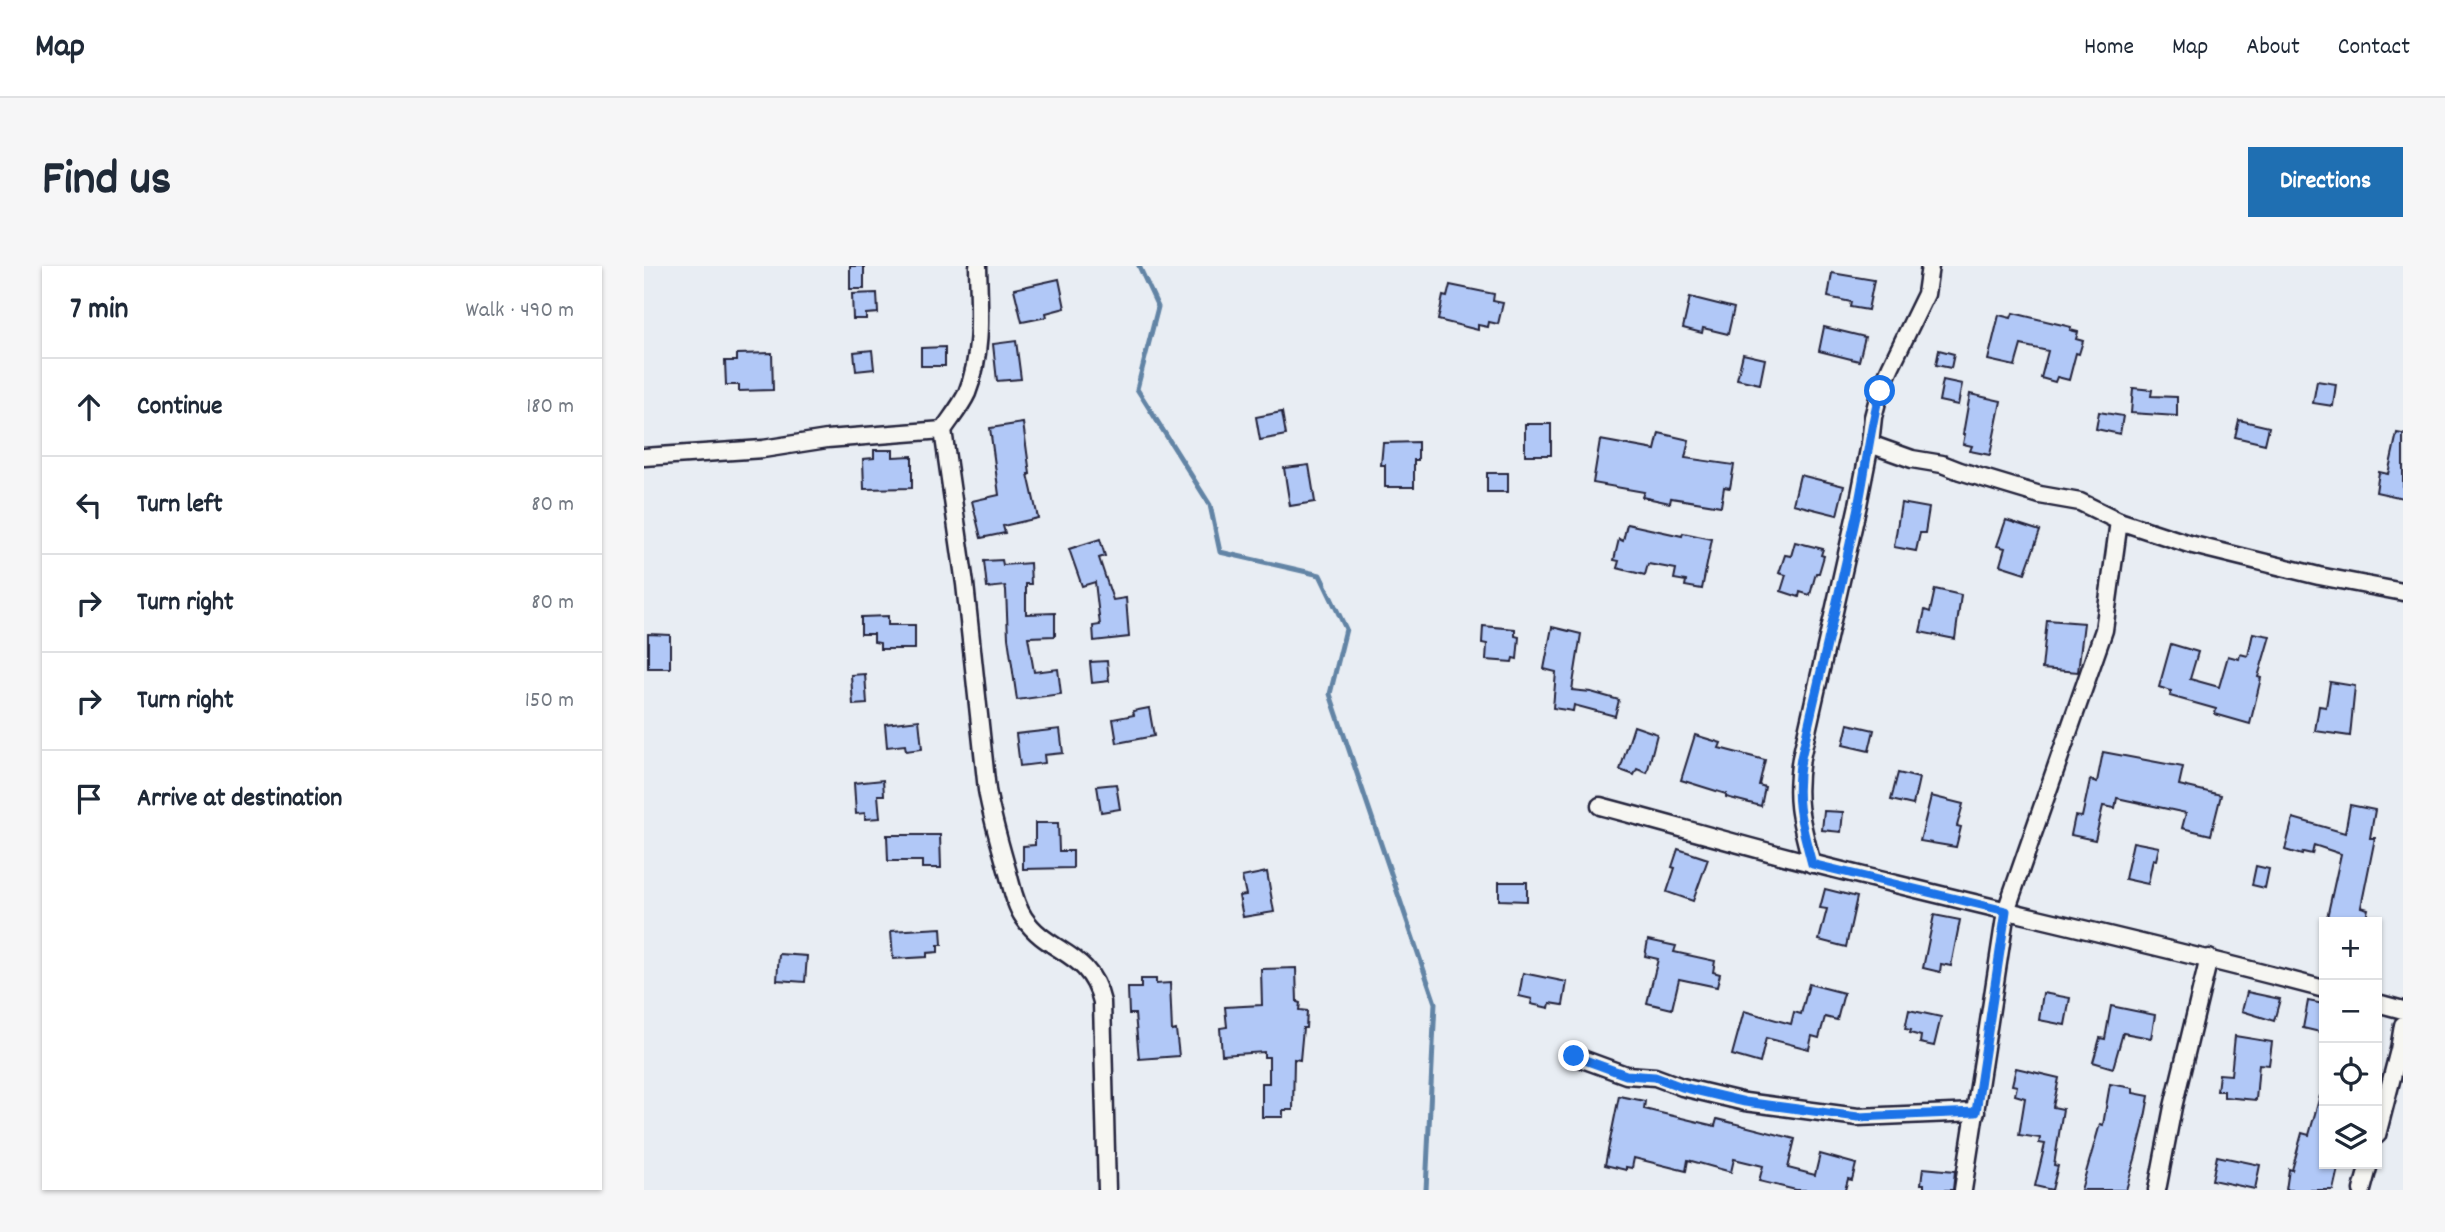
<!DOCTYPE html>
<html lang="en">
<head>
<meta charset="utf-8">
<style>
  body { margin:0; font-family:Dekko,sans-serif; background:#f6f6f7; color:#1f2937 }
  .controls { position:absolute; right:21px; bottom:21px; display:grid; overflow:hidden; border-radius:0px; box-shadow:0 2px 5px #0004 }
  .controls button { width:63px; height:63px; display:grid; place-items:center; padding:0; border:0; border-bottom:2px solid #e0e1e3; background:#fff; color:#1f2937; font:35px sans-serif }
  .stop { position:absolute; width:21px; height:21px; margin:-16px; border:5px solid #1a73e8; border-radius:50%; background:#fff }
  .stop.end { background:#1a73e8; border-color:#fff; box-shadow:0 2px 7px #0008 }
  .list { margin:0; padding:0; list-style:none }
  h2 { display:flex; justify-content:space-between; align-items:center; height:91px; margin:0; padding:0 28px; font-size:30px }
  h2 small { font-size:23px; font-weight:400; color:#747a83 }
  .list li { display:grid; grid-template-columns:46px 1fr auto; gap:21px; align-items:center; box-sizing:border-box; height:98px; padding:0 28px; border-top:2px solid #e0e1e3 }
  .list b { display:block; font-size:26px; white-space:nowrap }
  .list em { font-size:23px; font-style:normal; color:#747a83 }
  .icon { flex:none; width:38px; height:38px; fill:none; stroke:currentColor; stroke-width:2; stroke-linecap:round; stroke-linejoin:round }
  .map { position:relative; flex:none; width:1759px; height:924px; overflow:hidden; border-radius:0px }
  header { display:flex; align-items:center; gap:42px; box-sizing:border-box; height:98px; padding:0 35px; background:#fff; border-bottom:2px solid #e0e1e3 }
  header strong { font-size:33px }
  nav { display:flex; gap:38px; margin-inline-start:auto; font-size:24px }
  .intro { display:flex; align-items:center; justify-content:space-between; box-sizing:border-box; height:168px; padding:0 42px }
  h1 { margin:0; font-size:49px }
  .button { padding:18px 32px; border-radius:0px; background:#1f6fb2; color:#fff; font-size:24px; font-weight:700 }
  main { display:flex; gap:42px; padding:0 42px }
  aside { flex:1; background:#fff; border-radius:0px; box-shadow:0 2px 5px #0004 }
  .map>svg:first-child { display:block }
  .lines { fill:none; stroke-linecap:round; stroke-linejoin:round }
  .stream { stroke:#6284a5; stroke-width:5 }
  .building { fill:#b1c8f7; stroke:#22223b; stroke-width:2 }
  .street-casing { stroke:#22223b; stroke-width:21 }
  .street { stroke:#f6f6f2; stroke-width:16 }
  .route { stroke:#1a73e8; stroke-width:9 }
</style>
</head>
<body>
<header>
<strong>Map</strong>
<nav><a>Home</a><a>Map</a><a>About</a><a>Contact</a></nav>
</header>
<div class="intro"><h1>Find us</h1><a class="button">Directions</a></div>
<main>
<aside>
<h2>7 min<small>Walk · 490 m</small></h2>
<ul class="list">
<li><svg class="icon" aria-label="ahead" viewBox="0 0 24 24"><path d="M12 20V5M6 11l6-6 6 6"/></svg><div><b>Continue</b></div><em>180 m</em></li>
<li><svg class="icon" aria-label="left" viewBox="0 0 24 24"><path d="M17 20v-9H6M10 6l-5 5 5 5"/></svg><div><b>Turn left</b></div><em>80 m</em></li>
<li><svg class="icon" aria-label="right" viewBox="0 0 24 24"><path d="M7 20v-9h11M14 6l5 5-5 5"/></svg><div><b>Turn right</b></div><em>80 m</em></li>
<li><svg class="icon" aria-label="right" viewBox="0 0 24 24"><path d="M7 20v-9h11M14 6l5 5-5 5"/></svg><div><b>Turn right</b></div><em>150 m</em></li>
<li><svg class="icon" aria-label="arrive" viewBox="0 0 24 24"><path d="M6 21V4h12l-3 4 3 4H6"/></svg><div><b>Arrive at destination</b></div></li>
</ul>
</aside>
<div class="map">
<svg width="1759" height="924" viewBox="0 0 1759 924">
  <rect width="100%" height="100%" fill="#e8edf3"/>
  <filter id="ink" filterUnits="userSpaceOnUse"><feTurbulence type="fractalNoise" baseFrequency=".0143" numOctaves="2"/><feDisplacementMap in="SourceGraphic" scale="14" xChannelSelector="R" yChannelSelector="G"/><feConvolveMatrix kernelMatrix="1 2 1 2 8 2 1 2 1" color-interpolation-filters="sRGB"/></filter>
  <g filter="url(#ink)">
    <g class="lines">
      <polyline class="stream" points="495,0 514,41 493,123 566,239 576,286 676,309 702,363 686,428 791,737 782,924"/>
    </g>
    <g class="building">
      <rect x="206" y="0" width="14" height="23"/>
      <polygon points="1188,7 1230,14 1224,44 1206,41 1207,36 1184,31"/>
      <polygon points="415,13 421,42 402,47 403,51 378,56 370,23"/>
      <polygon points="806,19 850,28 849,35 859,37 854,58 845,56 844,61 834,59 834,64 794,54 799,30 803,31"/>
      <polygon points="233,27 234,47 222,48 222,53 209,53 208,28"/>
      <polygon points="1046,31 1090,42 1084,68 1059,62 1058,67 1039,62"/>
      <polygon points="1369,47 1427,61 1426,64 1434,66 1432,73 1439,75 1435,88 1432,87 1425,114 1413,111 1411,116 1397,112 1404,85 1377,79 1371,100 1344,94 1355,49 1367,52"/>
      <polygon points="1180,61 1221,71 1215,95 1175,85"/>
      <polygon points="372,75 377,113 353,115 349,78"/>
      <polygon points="301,81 301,100 277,100 277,82"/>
      <polygon points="228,84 230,103 212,105 210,86"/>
      <polygon points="1295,84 1310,88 1307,102 1292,99"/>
      <polygon points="128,87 129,124 95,125 95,119 82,119 81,95 93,95 93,88"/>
      <polygon points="1099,88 1121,93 1116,118 1093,113"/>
      <polygon points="1299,114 1318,118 1314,139 1295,135"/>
      <polygon points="1673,115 1692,118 1689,140 1669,137"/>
      <polygon points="1489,122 1508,124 1507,130 1533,131 1533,150 1487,147"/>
      <polygon points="1326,128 1357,135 1346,189 1326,185 1328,180 1319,178 1321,168 1319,168"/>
      <polygon points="638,146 642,169 616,174 612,151"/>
      <polygon points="1455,146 1479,150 1476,168 1452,163"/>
      <polygon points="1595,154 1625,161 1621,178 1591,171"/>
      <polygon points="379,157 386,208 384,208 394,252 359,260 361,267 337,272 328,235 355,229 346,162"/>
      <rect x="881" y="158" width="26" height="31"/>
      <polygon points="1015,167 1045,174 1041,192 1090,199 1086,222 1080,221 1077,240 1027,232 1026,237 998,231 1000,226 949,217 956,174 1011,184"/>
      <polygon points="1753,167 1759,168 1759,232 1732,226 1735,206 1744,208"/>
      <polygon points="774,176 774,194 770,194 770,221 741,221 741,199 737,199 739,177"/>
      <polygon points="230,184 249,184 249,191 268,190 268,222 220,223 219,193 230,192"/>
      <polygon points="665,199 671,236 646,240 640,202"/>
      <rect x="843" y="207" width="21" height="19"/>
      <polygon points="1156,209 1200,220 1193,249 1149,238"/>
      <polygon points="1257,237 1285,242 1281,267 1276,267 1272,285 1250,281"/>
      <polygon points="1362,254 1396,265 1381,307 1356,299 1361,282 1353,280"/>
      <polygon points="983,258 1038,270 1039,267 1068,273 1058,323 1041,320 1042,315 1030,313 1032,303 1004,298 1001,309 973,302 975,295 970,294 975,273 979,275"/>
      <polygon points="456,273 461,290 455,292 469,334 482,332 485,371 450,375 449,360 456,359 451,316 438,320 425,283"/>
      <polygon points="1151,276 1179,283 1177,289 1180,290 1175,307 1172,307 1166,329 1156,326 1155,331 1137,325 1142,309 1135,307 1141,289 1147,290"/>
      <polygon points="358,294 359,299 386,297 387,318 382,318 382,348 411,347 411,370 384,371 390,406 414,403 417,428 373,434 364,372 362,324 361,320 343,322 340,295"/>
      <polygon points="1291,323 1317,329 1311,373 1276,366 1281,344 1286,346"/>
      <polygon points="244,350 244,359 271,359 271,383 236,383 236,377 230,376 230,368 217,368 217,351"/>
      <polygon points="1403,354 1440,357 1434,406 1398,403"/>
      <polygon points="839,360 871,363 871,370 875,371 873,393 869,392 868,396 842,394 843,378 838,377"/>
      <polygon points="908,361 937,368 928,424 947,426 975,434 971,450 930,439 929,445 909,442 912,406 900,403"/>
      <polygon points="1609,367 1626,370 1614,411 1617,412 1606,458 1571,448 1572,443 1526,430 1527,425 1515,421 1527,378 1554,386 1546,413 1575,421 1584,390 1595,393 1596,388 1604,390"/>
      <polygon points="4,368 26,369 26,402 4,402"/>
      <polygon points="463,395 465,415 448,417 446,396"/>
      <polygon points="221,408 223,438 209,439 207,409"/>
      <polygon points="1686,416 1711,420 1706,470 1671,465 1675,440 1682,441"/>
      <polygon points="505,442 510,470 473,477 469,453 490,449 489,445"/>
      <polygon points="275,454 278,483 262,485 261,479 243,481 241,458"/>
      <polygon points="1204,458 1230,464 1225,485 1199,479"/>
      <polygon points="990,460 1013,468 1003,507 993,503 990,509 976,504"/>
      <polygon points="416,463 419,487 400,489 401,497 376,500 372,468"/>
      <polygon points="1051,469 1077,477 1075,482 1121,494 1115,519 1121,521 1117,540 1082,531 1082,528 1037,514"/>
      <polygon points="1459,486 1539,501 1535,519 1577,529 1567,569 1538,562 1542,547 1473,532 1471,542 1459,540 1451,574 1427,569 1431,550 1438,551 1446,514 1453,516"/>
      <polygon points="1254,507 1275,512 1269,539 1247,534"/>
      <polygon points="239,514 240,529 234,529 236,552 221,553 221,547 212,548 210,517"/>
      <polygon points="472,518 476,543 457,546 453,520"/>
      <polygon points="1287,530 1319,538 1313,560 1317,561 1312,581 1276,575"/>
      <polygon points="1706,539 1731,544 1726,572 1731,572 1717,641 1724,643 1721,656 1682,656 1697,588 1670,579 1668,588 1659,586 1658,589 1641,584 1649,552 1701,567"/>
      <polygon points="1180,545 1199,546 1197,566 1178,564"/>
      <polygon points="391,557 414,557 415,585 429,585 429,602 379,603 379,580 391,579"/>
      <polygon points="243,569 296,569 297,602 278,602 278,595 244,595"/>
      <polygon points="1489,576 1515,581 1512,594 1509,593 1504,618 1481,613"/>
      <polygon points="1034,583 1064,593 1049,635 1023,626 1031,602 1028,601"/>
      <polygon points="1612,600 1625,603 1621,622 1608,619"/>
      <polygon points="623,606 630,646 599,651 595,630 602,629 598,611"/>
      <polygon points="855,616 883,616 883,635 855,634"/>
      <polygon points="1181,623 1213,631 1202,681 1175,674 1183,643 1176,642"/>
      <polygon points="1290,649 1316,654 1307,700 1297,698 1296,706 1279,702"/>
      <polygon points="297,662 298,679 294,679 294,686 283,687 283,691 249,693 247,665"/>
      <polygon points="1004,674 1032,680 1030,686 1071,695 1069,706 1076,708 1073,721 1035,713 1028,743 1003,737 1014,693 1001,690"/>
      <polygon points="135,688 163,690 161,716 133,714"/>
      <polygon points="652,702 653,736 656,737 655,744 663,745 662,762 659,762 656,794 650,793 649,844 639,844 639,851 618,851 618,817 625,817 625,791 620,791 620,786 578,789 576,762 583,761 581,741 618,739 617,703"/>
      <polygon points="879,707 923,716 919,739 906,737 905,742 887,738 888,733 875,730"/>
      <polygon points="497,713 512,713 512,718 526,717 528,765 532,764 535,790 495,793 491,748 485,748 484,722 497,722"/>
      <polygon points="1165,718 1200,727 1193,754 1181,751 1175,772 1168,770 1165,783 1122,772 1116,797 1088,789 1100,745 1147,758 1150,746 1157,748"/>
      <polygon points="1603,726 1636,733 1630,755 1598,745"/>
      <polygon points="1399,727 1426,732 1421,759 1395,754"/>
      <polygon points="1664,735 1680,738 1680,767 1659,762"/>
      <polygon points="1467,740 1511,749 1507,772 1479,767 1469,802 1449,796 1456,772 1461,773"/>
      <polygon points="1265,744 1297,751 1290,780 1276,777 1277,770 1266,767 1267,764 1261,763"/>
      <polygon points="1591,770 1628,776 1625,799 1615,798 1612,834 1580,831 1580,825 1573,825 1575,808 1587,809"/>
      <polygon points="1372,802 1415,812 1409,841 1419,843 1410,899 1414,900 1408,924 1391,920 1401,878 1395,877 1396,872 1375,869 1381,832 1371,829 1373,820 1368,819"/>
      <polygon points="1466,818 1489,822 1489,827 1505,830 1499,862 1491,893 1482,924 1437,924 1456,858 1459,859"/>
      <polygon points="975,830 1001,835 1000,843 1071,860 1073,853 1151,873 1144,902 1171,909 1176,888 1212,898 1208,914 1204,913 1201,924 1152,924 1115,915 1119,900 1090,893 1087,906 1044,894 1042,905 990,892 988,902 982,901 982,904 961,899"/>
      <polygon points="1676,830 1680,830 1680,898 1695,898 1689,924 1642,924 1645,903 1648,904 1658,867 1665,869"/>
      <polygon points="1573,890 1616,899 1611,923 1568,914"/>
      <polygon points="1279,902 1311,905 1309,924 1280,924 1280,918 1277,918"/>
    </g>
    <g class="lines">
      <defs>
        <g id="street">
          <path d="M334,0C335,42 339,87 323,127C317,140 307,152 299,164L321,318L343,524C348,552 356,579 364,607C368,622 371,639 380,652C405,689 446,684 458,736L463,924"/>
          <polyline points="1226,178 1268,193 1298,198 1316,205 1396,229 1436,236 1475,255 1545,278 1675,310 1759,326"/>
          <polyline points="0,191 119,183 183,173 299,164"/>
          <path d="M956,540C1028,559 1099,580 1171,598C1340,641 1511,678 1680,723"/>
          <path d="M1168,598C1157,556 1150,536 1157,492L1214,239L1226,178L1229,151L1236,125L1247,100L1282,28L1286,0"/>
          <polyline points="1733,737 1759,744"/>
          <polyline points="930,790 982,809 1011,811 1038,821 1101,836 1214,851 1332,846"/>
          <polyline points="1733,869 1755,784 1759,759"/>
          <polyline points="1319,924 1362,645 1460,364 1475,255"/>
          <polyline points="1513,924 1529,841 1565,692"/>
          <polyline points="1718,924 1725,898"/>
        </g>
      </defs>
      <use href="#street" class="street-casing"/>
      <use href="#street" class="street"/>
    </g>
  </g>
  <g class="lines" filter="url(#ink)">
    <path class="route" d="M930,790L982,809L1011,811L1038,821L1101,836L1214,851L1332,846L1362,645L1168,598C1157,556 1150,536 1157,492C1176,408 1196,325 1214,241C1222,202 1226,163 1236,125"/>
  </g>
</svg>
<div class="controls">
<button>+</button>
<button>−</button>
<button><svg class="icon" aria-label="locate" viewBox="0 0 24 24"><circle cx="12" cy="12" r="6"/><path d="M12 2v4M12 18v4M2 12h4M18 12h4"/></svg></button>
<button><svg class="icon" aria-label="layers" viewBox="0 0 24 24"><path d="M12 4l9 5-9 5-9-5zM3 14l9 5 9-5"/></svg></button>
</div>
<div class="stop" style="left:1236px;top:125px"></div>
<div class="stop end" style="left:930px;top:790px"></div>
</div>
</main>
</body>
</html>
